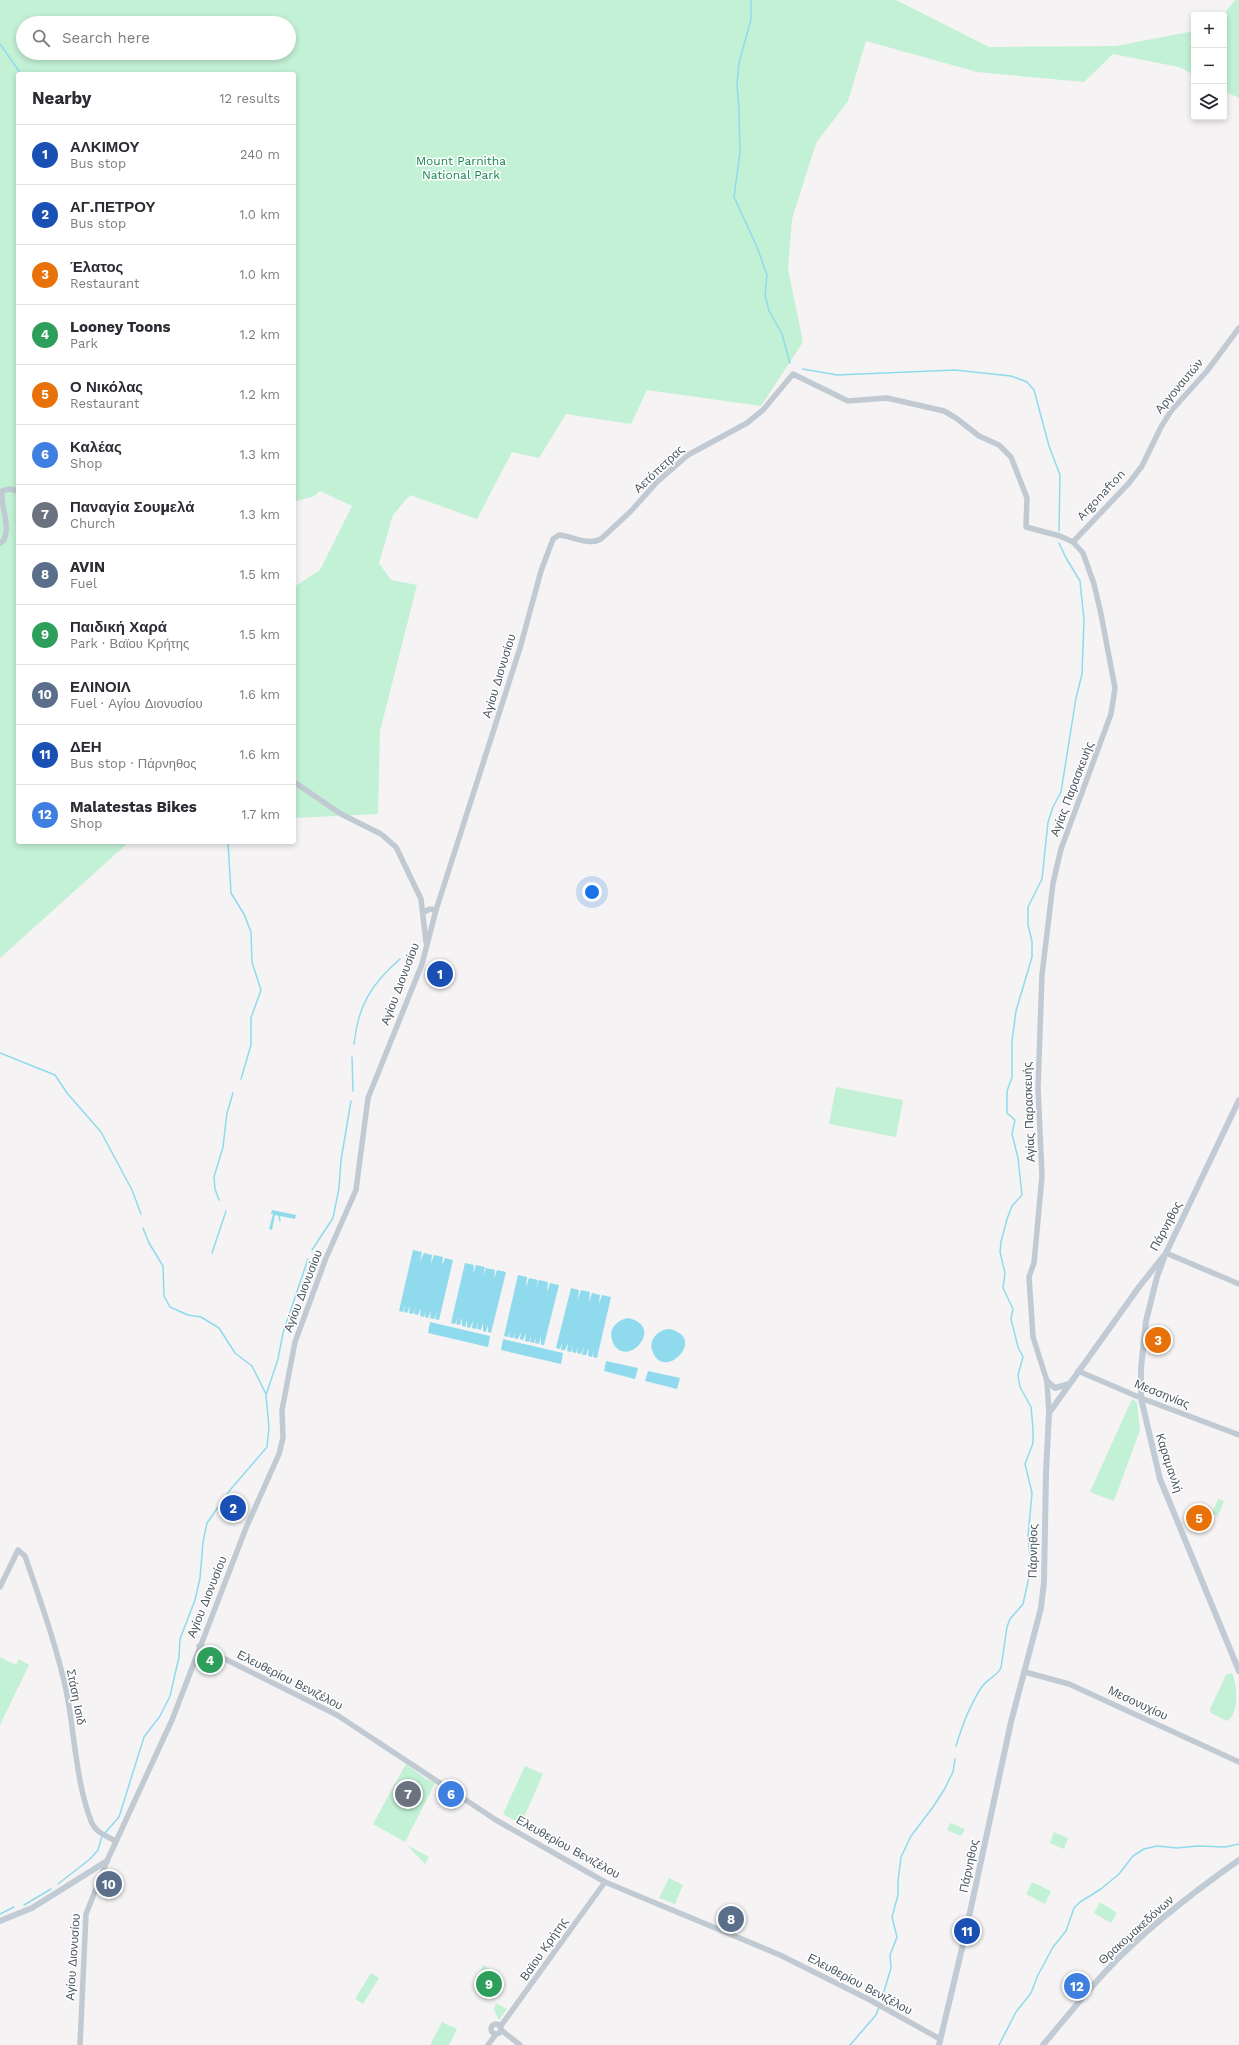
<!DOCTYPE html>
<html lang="en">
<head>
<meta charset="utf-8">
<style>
  body { margin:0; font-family:"Work Sans",sans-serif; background:#f2f2f3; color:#2b2b33 }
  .controls { position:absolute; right:12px; top:12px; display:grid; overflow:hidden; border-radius:4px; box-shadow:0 2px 6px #0003 }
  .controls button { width:36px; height:36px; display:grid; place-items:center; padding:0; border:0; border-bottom:1px solid #e1e1e2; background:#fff; color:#2b2b33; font:20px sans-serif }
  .you { position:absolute; left:592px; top:892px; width:14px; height:14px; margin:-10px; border:3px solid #fff; border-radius:50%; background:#1a73e8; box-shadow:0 0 0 6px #1a73e833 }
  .badge { display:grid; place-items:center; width:26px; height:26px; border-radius:50%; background:#1a73e8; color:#fff; font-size:13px; font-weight:700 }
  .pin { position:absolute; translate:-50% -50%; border:2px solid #fff; box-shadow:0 1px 4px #0006 }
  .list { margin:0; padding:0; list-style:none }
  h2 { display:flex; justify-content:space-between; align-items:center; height:52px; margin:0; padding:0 16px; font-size:17px }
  h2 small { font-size:13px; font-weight:400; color:#7c7c81 }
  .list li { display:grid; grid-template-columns:26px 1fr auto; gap:12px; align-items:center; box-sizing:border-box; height:60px; padding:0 16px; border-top:1px solid #e1e1e2 }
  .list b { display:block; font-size:15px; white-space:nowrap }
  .list p { margin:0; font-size:13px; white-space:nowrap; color:#7c7c81 }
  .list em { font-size:13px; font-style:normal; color:#7c7c81 }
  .icon { flex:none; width:22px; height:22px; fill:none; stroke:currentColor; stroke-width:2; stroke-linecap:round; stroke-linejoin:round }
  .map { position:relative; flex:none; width:1239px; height:2045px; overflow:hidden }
  .search { position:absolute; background:#fff; box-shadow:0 2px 6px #0003; left:16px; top:16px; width:280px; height:44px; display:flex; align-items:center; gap:10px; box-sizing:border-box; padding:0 14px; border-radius:22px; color:#7c7c81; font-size:15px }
  .panel { position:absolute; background:#fff; box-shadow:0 2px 6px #0003; left:16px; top:72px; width:280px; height:772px; border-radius:4px }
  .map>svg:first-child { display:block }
  .green { fill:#c3f1d5; fill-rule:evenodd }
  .water { fill:#90daee }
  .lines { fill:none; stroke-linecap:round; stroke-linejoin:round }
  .stream { stroke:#90daee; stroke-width:1.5 }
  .tertiary { stroke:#c1cad2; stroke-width:5.5 }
  .secondary { stroke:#c1cbd6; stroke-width:6 }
  .labels { text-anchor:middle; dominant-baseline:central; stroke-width:3; stroke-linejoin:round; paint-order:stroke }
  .park-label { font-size:12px; fill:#17864f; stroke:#fff }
  .street-label { font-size:12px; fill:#4a5661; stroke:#fff }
</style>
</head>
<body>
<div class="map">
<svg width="1239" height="2045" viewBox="0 0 1239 2045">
  <rect width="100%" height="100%" fill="#f5f3f3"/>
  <g class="green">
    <path d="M0,0H896L989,47L1116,46L1194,31V75L1179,67L1113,54L1084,82L977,72L866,41L848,101L816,143L792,219L788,269L803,342L761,406L647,390L631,424L566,414L539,458L512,452L477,519L410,495L393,515L379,563L391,580L417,585L380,731L378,814L294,818V587L320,570L352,506L320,491L314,496L294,502V74H18V842H129L0,958ZM23,23H289V53H23Z"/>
    <polygon points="1235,0 1239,0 1239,98 1224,91 1223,15"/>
    <polygon points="836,1087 903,1100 896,1137 829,1124"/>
    <polygon points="1132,1399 1137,1402 1140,1430 1114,1501 1090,1492"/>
    <polygon points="1218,1499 1224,1501 1218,1516 1212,1514"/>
    <polygon points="0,1657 16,1665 19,1659 29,1665 0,1725"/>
    <path d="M1232,1673C1238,1687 1239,1714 1227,1721L1211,1713L1210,1709L1226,1675Z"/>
    <polygon points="406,1764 426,1779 435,1783 405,1842 373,1824"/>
    <polygon points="525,1766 543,1774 521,1824 503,1814"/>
    <polygon points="950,1823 965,1829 961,1836 947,1830"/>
    <polygon points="1054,1832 1068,1838 1064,1849 1050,1843"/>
    <polygon points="407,1845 429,1857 425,1864"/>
    <polygon points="669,1878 683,1885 675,1904 659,1898"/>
    <polygon points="1032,1882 1051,1891 1045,1904 1026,1894"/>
    <polygon points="1100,1902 1117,1913 1111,1923 1094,1913"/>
    <path d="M483,1965L501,1975L490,1999C482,1990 477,1977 483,1965Z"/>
    <polygon points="371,1973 379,1978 363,2004 355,1999"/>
    <polygon points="496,2003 507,2009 499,2020 494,2010"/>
    <polygon points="442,2022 457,2029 449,2045 430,2045"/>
  </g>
  <g class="water">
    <polygon points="272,1210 296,1215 295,1219 275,1215 272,1230 269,1229 273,1214 271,1214"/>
    <polygon points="413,1250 422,1252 420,1261 424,1253 432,1255 431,1264 434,1255 443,1257 442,1266 445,1258 453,1260 439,1320 435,1319 437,1312 434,1319 430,1318 431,1311 428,1318 425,1317 426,1310 424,1317 420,1316 421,1308 418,1315 414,1314 415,1307 413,1314 409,1313 410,1306 407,1313 404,1312 405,1305 403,1312 399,1311"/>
    <polygon points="465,1263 474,1265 473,1274 476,1265 485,1267 483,1276 486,1268 495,1270 494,1279 497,1270 506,1272 491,1333 488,1332 488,1325 486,1332 483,1331 483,1323 481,1330 477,1329 478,1322 476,1329 472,1328 473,1321 470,1328 467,1327 467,1320 465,1327 462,1326 462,1318 460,1325 456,1324 458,1317 455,1324 451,1323"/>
    <polygon points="518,1275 527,1277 526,1287 529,1278 538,1280 536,1289 539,1280 548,1282 547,1292 550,1283 559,1285 544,1345 541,1345 541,1337 539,1344 535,1343 536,1336 534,1343 530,1342 531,1335 529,1342 525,1341 526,1333 523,1340 520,1339 521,1332 518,1339 514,1338 515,1331 513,1338 509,1337 510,1330 508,1337 504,1336"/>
    <polygon points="571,1288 579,1290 578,1299 581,1290 590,1292 589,1302 592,1293 600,1295 599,1304 602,1295 611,1297 597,1358 593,1357 594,1350 592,1357 588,1356 589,1348 586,1355 582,1355 584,1347 581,1354 577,1353 578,1346 576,1353 572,1352 573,1345 571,1352 567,1351 568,1343 565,1350 561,1350 562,1342 560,1349 556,1348"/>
    <path d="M628,1318C668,1327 623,1373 612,1340C608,1328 618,1320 628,1318Z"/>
    <polygon points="430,1322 490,1336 488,1347 428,1333"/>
    <path d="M669,1329C709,1337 663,1384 652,1350C649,1339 658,1330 669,1329Z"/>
    <polygon points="503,1339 563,1353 561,1364 501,1350"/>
    <polygon points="606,1361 638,1368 635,1379 604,1371"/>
    <polygon points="648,1371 680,1378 677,1389 645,1381"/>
  </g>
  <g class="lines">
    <g class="stream">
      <polyline points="751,0 751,19 739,63 737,84 739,109 740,152 734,197 757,247 767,275 765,295 769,311 782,334 790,363"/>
      <polyline points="0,44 21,74"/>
      <polyline points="803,369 837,375 955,370 1011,376 1027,382 1034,390 1049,446 1060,475 1059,531"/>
      <polyline points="228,842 231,893 244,914 251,932 252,962 261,990 251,1018 251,1045 241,1079"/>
      <path d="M354,1044C358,1006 371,984 400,959"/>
      <polyline points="0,1053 55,1075 67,1093 101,1132 132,1190 141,1214"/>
      <polyline points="352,1057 353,1091"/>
      <polyline points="219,1200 215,1189 214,1177 223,1147 227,1113 233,1093"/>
      <polyline points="279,1215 280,1221"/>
      <polyline points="143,1228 149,1243 163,1266 164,1296 170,1307 188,1315 201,1317 219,1328 235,1353 252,1366 266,1394"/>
      <polyline points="312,1250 333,1218 339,1188 341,1160 351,1101"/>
      <polyline points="212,1253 226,1211"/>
      <path d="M956,1746C962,1726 970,1705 981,1688C987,1679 997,1676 1001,1668L1007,1627L1010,1619L1023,1604L1031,1568L1028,1536L1032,1493L1025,1464L1033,1443V1429L1031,1407L1020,1387L1018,1375L1023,1357L1018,1347L1011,1319L1013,1309L1003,1288L1005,1273L1000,1252L1001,1242L1007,1219L1012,1206L1022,1195L1018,1158L1012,1134L1015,1120L1007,1113V1091L1012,1077V1041L1016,1011L1032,957V941L1028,925V907L1042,879L1048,822L1053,807L1061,792L1076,698L1082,674L1084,620L1080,581L1066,558L1059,543"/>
      <polyline points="105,1833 119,1817 144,1737 160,1716 170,1696 179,1657 180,1639 195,1600 200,1578 203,1542 207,1523 230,1490 267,1447 269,1427 266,1395 278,1359 283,1333 308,1259"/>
      <polyline points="58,1884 90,1859 98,1850 102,1836"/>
      <polyline points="24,1905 51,1889"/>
      <polyline points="0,1914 14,1907"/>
      <polyline points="882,1998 891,1968 890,1955 897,1937 892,1917 898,1895 898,1881 901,1857 911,1836 933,1807 944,1790 953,1772 955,1759"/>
      <polyline points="850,2045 876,2015 879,2007"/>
      <polyline points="999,2045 1016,2012 1031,1993 1038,1975 1053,1947 1066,1931 1074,1908 1080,1902 1101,1889 1119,1874 1133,1856 1144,1849 1157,1846 1177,1848 1197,1846 1225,1847 1239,1844"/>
    </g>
    <g class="tertiary">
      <polyline points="1073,542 1129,483 1142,466 1161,427 1171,411 1207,371 1239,328"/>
      <path d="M0,543L4,540C11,523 0,508 2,491L9,489L18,491"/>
      <polyline points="294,782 341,814 381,834 396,847 421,899 426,942"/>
      <polyline points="424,912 430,909 436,910"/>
      <polyline points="1166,1253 1239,1284"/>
      <polyline points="1078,1371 1141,1398 1239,1435"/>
      <path d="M0,1587L18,1550L25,1556C40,1600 56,1644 66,1690C75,1733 75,1778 91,1821C95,1832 106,1836 116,1841"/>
      <polyline points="199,1646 337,1715 496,1820 605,1882 780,1955 870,2000 940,2039"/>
      <polyline points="1025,1672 1069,1684 1239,1762"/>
      <circle cx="496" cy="2029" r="5"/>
      <polyline points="500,2027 605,1882"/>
      <polyline points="501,2030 520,2045"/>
      <path d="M80,2045L86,1914L107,1861L172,1720L246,1528L279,1454L283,1438L282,1410L295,1342L326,1258L356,1190L368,1098L422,964L436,910L520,648L541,571L553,539L559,535C572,536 588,546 601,539L631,511L657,482L688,455L747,423L763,410L793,374L848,401L887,398L944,411L956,418L979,436L999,445L1011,457L1027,498L1026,527L1060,536L1073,542L1083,553L1094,584L1101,614L1115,688L1111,714L1061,849L1053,883L1042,975L1038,1088L1042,1176L1034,1263L1029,1277L1033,1337L1047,1381L1049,1413"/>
      <polyline points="488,2045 496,2034"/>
    </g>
    <g class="secondary">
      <polyline points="1164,1258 1157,1277 1146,1321 1141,1368 1141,1398 1160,1479 1239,1671"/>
      <polyline points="1047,1381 1055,1388 1069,1384"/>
      <polyline points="0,1921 32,1908 107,1861"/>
      <polyline points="939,2045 964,1940 1011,1722 1041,1608 1044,1582 1046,1473 1049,1413 1139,1287 1166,1253 1239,1100"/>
      <path d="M1043,2045C1064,2020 1084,1995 1106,1971C1145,1929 1192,1893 1239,1860"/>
    </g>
  </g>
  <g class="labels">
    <g class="park-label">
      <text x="461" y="161">Mount Parnitha<tspan x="461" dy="14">National Park</tspan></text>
    </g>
    <g class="street-label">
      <text transform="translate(1179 386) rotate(-50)">Αργοναυτών</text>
      <text transform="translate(659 469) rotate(-43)">Αετόπετρας</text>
      <text transform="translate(1101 495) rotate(-47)">Argonafton</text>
      <text transform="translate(499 676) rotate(-73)">Αγίου Διονυσίου</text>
      <text transform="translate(1072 789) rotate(-69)">Αγίας Παρασκευής</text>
      <text transform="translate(400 984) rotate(-69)">Αγίου Διονυσίου</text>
      <text transform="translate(1029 1112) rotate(-92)">Αγίας Παρασκευής</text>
      <text transform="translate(1166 1226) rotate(-62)">Πάρνηθος</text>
      <text transform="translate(303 1291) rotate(-69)">Αγίου Διονυσίου</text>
      <text transform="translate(1162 1394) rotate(22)">Μεσσηνίας</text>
      <text transform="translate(1169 1463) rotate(72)">Καραμανλή</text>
      <text transform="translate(1033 1551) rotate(-89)">Πάρνηθος</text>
      <text transform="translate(207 1597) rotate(-68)">Αγίου Διονυσίου</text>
      <text transform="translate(290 1680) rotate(27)">Ελευθερίου Βενιζέλου</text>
      <text transform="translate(76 1697) rotate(79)">Στάση Ισιδ</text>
      <text transform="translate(1138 1703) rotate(25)">Μεσονυχίου</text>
      <text transform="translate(568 1847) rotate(29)">Ελευθερίου Βενιζέλου</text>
      <text transform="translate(969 1866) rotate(-78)">Πάρνηθος</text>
      <text transform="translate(1136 1930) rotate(-42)">Θρακομακεδόνων</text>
      <text transform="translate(544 1949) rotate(-55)">Βαϊου Κρήτης</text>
      <text transform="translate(73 1957) rotate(-86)">Αγίου Διονυσίου</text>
      <text transform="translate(860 1984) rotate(28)">Ελευθερίου Βενιζέλου</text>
    </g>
  </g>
</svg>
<div class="controls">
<button>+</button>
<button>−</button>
<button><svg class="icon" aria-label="layers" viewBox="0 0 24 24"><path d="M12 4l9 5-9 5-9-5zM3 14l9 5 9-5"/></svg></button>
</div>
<div class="you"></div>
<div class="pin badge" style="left:440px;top:974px;background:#1a4fb4">1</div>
<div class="pin badge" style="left:233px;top:1508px;background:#1a4fb4">2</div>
<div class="pin badge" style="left:1158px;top:1340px;background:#e8710a">3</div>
<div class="pin badge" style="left:210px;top:1660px;background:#2e9e5b">4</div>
<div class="pin badge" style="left:1199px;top:1518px;background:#e8710a">5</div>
<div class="pin badge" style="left:451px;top:1794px;background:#3f7fe0">6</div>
<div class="pin badge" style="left:408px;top:1794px;background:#6b7280">7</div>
<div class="pin badge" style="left:731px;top:1919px;background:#5c6f8a">8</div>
<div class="pin badge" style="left:489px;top:1984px;background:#2e9e5b">9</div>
<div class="pin badge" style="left:109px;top:1884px;background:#5c6f8a">10</div>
<div class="pin badge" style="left:967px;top:1931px;background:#1a4fb4">11</div>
<div class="pin badge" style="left:1077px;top:1986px;background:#3f7fe0">12</div>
<div class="search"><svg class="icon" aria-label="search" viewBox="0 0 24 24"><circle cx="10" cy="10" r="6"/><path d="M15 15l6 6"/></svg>Search here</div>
<section class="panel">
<h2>Nearby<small>12 results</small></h2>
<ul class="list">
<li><span class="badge" style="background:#1a4fb4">1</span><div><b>ΑΛΚΙΜΟΥ</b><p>Bus stop</p></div><em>240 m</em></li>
<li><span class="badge" style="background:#1a4fb4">2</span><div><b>ΑΓ.ΠΕΤΡΟΥ</b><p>Bus stop</p></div><em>1.0 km</em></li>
<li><span class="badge" style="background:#e8710a">3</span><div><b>Έλατος</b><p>Restaurant</p></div><em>1.0 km</em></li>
<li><span class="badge" style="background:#2e9e5b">4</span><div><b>Looney Toons</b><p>Park</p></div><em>1.2 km</em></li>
<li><span class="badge" style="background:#e8710a">5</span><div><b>Ο Νικόλας</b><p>Restaurant</p></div><em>1.2 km</em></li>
<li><span class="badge" style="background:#3f7fe0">6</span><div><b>Καλέας</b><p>Shop</p></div><em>1.3 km</em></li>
<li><span class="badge" style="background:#6b7280">7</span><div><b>Παναγία Σουμελά</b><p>Church</p></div><em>1.3 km</em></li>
<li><span class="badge" style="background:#5c6f8a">8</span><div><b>AVIN</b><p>Fuel</p></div><em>1.5 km</em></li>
<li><span class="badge" style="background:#2e9e5b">9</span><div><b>Παιδική Χαρά</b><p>Park · Βαϊου Κρήτης</p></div><em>1.5 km</em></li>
<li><span class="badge" style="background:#5c6f8a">10</span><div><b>ΕΛΙΝΟΙΛ</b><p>Fuel · Αγίου Διονυσίου</p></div><em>1.6 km</em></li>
<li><span class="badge" style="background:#1a4fb4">11</span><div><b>ΔΕΗ</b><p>Bus stop · Πάρνηθος</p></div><em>1.6 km</em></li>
<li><span class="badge" style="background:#3f7fe0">12</span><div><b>Malatestas Bikes</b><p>Shop</p></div><em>1.7 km</em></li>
</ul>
</section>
</div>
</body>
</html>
